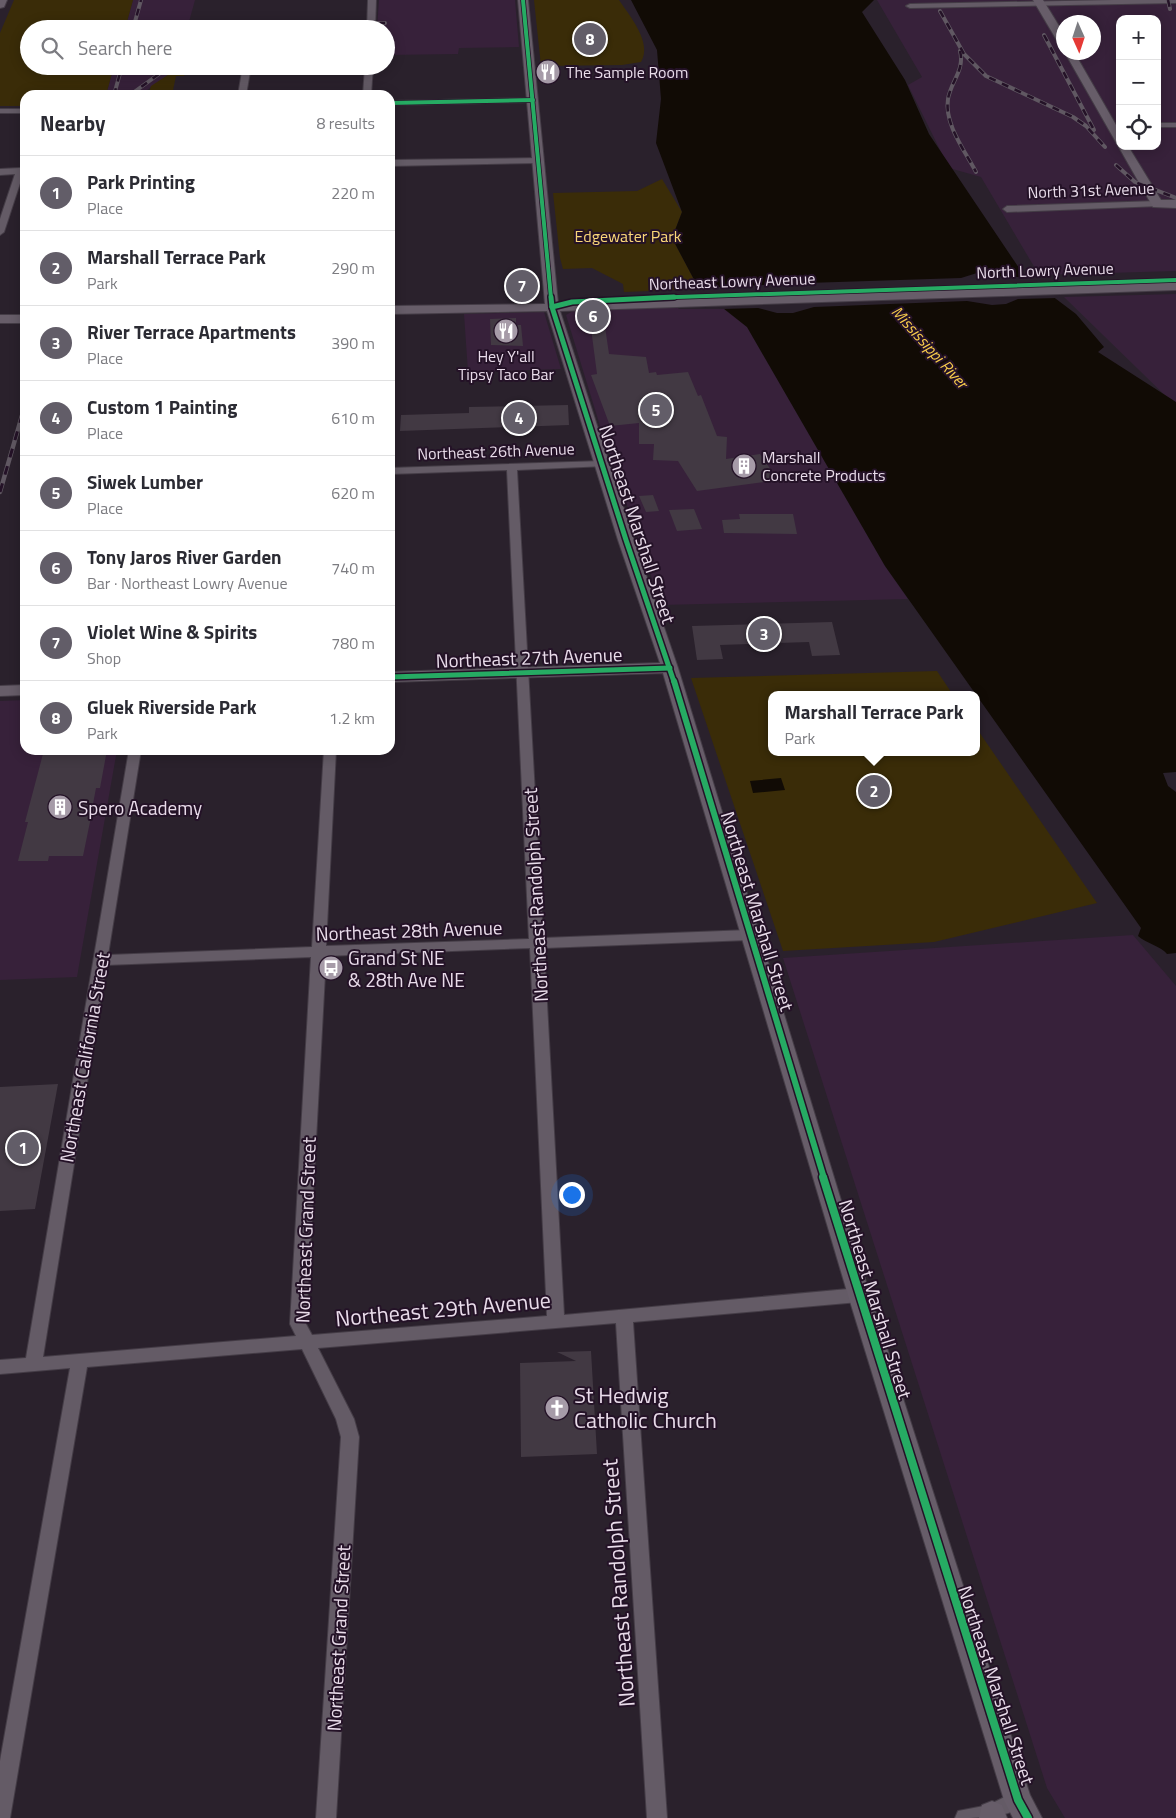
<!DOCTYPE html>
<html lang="en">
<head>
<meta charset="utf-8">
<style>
  body { margin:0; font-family:"Titillium Web",sans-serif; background:#f7f7f7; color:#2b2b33 }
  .controls { position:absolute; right:15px; top:15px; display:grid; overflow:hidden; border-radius:10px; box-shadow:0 2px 12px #0003 }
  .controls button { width:45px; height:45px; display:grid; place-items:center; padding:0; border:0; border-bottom:1px solid #e1e1e2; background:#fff; color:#2b2b33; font:25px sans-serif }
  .compass { position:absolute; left:1056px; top:15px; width:45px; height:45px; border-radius:50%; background:#fff; box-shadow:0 2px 12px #0003; rotate:177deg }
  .you { position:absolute; left:571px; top:1194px; width:18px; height:18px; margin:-12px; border:4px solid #fff; border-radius:50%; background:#1a73e8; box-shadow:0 0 0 8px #1a73e833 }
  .badge { display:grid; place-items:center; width:32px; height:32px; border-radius:50%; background:#625d68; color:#fff; font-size:16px; font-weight:700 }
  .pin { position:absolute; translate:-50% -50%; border:2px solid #fff; box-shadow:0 1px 5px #0006 }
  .popup { position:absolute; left:768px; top:691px; width:212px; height:65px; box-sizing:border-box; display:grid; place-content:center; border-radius:10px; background:#fff; filter:drop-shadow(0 1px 4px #0005); font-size:16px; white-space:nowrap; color:#7c7c81 }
  .popup b { font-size:19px; color:#2b2b33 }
  .popup::after { content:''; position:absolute; left:50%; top:100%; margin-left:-10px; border:10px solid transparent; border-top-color:#fff }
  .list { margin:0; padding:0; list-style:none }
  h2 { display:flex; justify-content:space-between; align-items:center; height:65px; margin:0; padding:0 20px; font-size:21px }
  h2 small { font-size:16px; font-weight:400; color:#7c7c81 }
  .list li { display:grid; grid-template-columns:32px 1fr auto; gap:15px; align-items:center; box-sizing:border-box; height:75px; padding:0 20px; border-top:1px solid #e1e1e2 }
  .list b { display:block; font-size:19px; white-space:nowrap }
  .list p { margin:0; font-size:16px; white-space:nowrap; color:#7c7c81 }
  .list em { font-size:16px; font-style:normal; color:#7c7c81 }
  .icon { flex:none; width:28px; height:28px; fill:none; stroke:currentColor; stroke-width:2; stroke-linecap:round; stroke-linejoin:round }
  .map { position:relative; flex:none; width:1176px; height:1818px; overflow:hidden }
  .search { position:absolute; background:#fff; box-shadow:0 2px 12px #0003; left:20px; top:20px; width:375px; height:55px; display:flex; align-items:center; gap:12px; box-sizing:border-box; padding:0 18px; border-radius:28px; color:#7c7c81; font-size:19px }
  .panel { position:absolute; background:#fff; box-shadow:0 2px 12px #0003; left:20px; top:90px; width:375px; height:665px; border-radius:15px }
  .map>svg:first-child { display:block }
  .built { fill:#37213a; fill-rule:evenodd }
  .green { fill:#3a2c08 }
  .water { fill:#110b05 }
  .pier { fill:#2a212c }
  .building { fill:#423943 }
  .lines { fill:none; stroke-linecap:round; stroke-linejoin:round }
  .street-casing { stroke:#443c46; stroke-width:2 }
  .secondary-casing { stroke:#443c46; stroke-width:2 }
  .street { fill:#645b66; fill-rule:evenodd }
  .secondary { fill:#675d69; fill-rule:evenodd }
  .rail-far1-casing { stroke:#605862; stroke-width:4 }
  .rail-casing { stroke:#605862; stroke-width:4.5 }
  .rail-far1 { stroke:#241227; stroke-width:2.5; stroke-dasharray:7; stroke-linecap:butt }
  .rail { stroke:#241227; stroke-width:3; stroke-dasharray:9; stroke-linecap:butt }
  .cycleway-far3-casing { stroke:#241227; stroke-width:5.5 }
  .cycleway-far2-casing { stroke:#241227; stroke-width:8 }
  .cycleway-far1-casing { stroke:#241227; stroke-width:9 }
  .cycleway-casing { stroke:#241227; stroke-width:11 }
  .cycleway-far3 { stroke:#26ab63; stroke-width:4 }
  .cycleway-far2 { stroke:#26ab63; stroke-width:5 }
  .cycleway-far1 { stroke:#26ab63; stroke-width:6 }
  .cycleway { stroke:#26ab63; stroke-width:8 }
  .labels { text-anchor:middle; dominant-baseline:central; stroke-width:4; stroke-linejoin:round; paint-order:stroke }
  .far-poi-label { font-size:16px; fill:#e9dcea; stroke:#241227; text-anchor:start }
  .far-street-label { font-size:16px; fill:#e9dcea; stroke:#241227 }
  .far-park-label { font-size:16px; fill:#fad778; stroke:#241227 }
  .far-water-label { font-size:16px; font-style:italic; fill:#face4b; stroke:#241227 }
  .street-label { font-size:19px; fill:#e9dcea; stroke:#241227 }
  .poi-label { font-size:19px; fill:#e9dcea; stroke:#241227; text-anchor:start }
  .near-street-label { font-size:22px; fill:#e9dcea; stroke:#241227 }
  .near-poi-label { font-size:22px; fill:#e9dcea; stroke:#241227; text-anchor:start }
</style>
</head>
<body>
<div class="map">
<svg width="1176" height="1818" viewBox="0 0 1176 1818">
  <rect width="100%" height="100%" fill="#2a212c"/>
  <g class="built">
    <polygon points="133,0 195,0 187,29 125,29"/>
    <polygon points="379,0 515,0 519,47 459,48 458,54 386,55 386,29 377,29"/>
    <path d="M877,0H1176V271L1039,275L981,177L949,168L908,85L922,77ZM1120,19H1157V146H1120ZM1064,22H1094V52H1064Z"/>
    <polygon points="360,21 360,26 237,29 278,22"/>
    <polygon points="114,66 181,66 140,95 106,95"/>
    <polygon points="1176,294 1176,406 1064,297"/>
    <polygon points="676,306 679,309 724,309 747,327 885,566 908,599 661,605 601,429 566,315 573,311"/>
    <polygon points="544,312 561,369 468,372 464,314"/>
    <polygon points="25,700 25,750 117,750 77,977 0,980 0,701"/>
    <polygon points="1133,935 1176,986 1176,1818 1065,1818 1047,1788 783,958"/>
  </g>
  <g class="green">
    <polygon points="14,0 133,0 125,29 29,29 29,66 114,66 106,95 25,95 25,106 0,106 0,33"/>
    <path d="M534,0H619C629,15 653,43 641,62L622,65L541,66Z"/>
    <polygon points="180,67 187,67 184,76 176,76 172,95 148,95 151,86"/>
    <polygon points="662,179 682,212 672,238 699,289 624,292 623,284 592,268 563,269 560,258 553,193 637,191"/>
    <polygon points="937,671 953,695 772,695 772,752 976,752 977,729 1097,903 934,942 783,951 691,678"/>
  </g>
  <g class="water">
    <path d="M631,0H874L862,12L905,80L929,134L1023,274L1076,314L1104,347L1098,352L1176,402V772L1163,773L1168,786L1176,792V953L1167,954C1161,946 1147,944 1138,936L1141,928L885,566L747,327L699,289L672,238L682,212L656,143L661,99L657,50Z"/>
    <polygon points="781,778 785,790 753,793 750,781"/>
  </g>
  <polygon class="pier" points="977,273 1006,277 1031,277 1058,298 1018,299 1006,304 992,305 967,301 814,307 793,313 777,313 758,308 721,309 695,288 764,285 779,280 807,283 961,278"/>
  <g class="building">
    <polygon points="589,313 603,313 609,354 646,357 649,373 656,372 657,375 688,372 698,396 701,395 717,436 727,437 726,459 760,454 778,480 697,491 678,461 653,460 654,444 639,444 639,423 610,426 591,375 597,374"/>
    <polygon points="516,318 516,325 521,325 523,346 491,345 490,319"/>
    <polygon points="568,405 569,425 400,431 401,415 469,413 469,407"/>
    <polygon points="653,495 659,511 646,512 639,496"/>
    <polygon points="694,509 702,529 677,531 669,510"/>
    <polygon points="739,514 793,514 797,534 724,533 722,520 740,519"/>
    <polygon points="832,622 840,655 812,656 809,642 720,645 723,659 697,660 692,626"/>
    <polygon points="44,750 107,750 100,788 96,788 93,804 97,817 91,817 83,856 49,856 48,861 18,861 28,822 25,822"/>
    <polygon points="58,1084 35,1209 0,1211 0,1087"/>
    <polygon points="591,1351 597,1454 521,1457 520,1363 576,1361 557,1352"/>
  </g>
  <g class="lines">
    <defs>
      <g id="street">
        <polygon points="368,0 376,0 375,29 367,29"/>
        <polygon points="1113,0 1176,0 1176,3 910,8 906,6 910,4"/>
        <polygon points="243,66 251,66 246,95 238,95"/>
        <polygon points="365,66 373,66 371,95 363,95"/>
        <polygon points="536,98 536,102 533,102 390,105 390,101"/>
        <rect x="0" y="109" width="25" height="4"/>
        <rect x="1157" y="123" width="19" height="4"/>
        <polygon points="540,158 541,160 537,163 390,166 390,160"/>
        <polygon points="20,168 24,171 4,232 0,235 0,219 15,174 0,175 0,169"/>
        <polygon points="1157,201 1160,202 1160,206 1007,212 1003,209 1007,206"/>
        <path d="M602,461L606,462V466L517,470L543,938L749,930L756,935L749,940L544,948L564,1315L859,1288L865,1290L867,1295L865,1300L859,1302L633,1322L667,1818H647L616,1323L318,1348L354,1419L359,1437L336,1818H316L341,1437L336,1419L302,1349L87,1367L10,1818H0V1761L70,1368L0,1374V1360L26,1358L129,750H141L108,955L312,947L324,750H336L326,946L529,939L507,470L390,474V468ZM530,948L547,1316L312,1335L306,1324L326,956ZM311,957L290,1324L296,1336L43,1357L106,965Z"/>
        <path d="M1018,1790L1025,1793L1028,1800C1017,1818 977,1818 955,1818L958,1811L989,1805Z"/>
      </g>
      <g id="secondary">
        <polygon points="0,0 7,0 4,7 0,8"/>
        <polygon points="518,0 528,0 558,303 1176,282 1176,290 560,311 634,540 678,668 870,1295 1030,1795 1042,1818 1013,1818 1004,1800 848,1295 663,673 390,682 390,672 660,663 618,540 547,311 390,314 390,306 545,304"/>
        <polygon points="1033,0 1043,0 1064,34 1064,47 1059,44"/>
        <polygon points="1064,51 1074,52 1120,132 1120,146 1128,146 1161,200 1176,200 1176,208 1153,207"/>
        <rect x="0" y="315" width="25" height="8"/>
        <polygon points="25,685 25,695 0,696 0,686"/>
        <polygon points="992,1801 1002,1805 1007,1818 979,1818 982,1805"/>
      </g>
    </defs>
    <use href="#street" class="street-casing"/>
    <use href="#secondary" class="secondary-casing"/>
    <use href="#street" class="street"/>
    <use href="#secondary" class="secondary"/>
    <defs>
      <g id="rail-far1">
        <polyline points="1168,0 1170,9"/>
        <polyline points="940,11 964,54 986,76 1073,117 1086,126 1105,147"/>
        <polyline points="133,29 141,0"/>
        <polyline points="254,29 292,25 385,23"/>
        <polyline points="1044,35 1094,130"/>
        <path d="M960,51C965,70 951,81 948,99C944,124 965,151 976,172"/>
        <polyline points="114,95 122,66"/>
        <polyline points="130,95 170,66"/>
        <polyline points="1116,165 1135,182 1176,198"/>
      </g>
      <polyline id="rail" points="0,492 25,405"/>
    </defs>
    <use href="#rail-far1" class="rail-far1-casing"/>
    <use href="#rail" class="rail-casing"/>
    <use href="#rail-far1" class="rail-far1"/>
    <use href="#rail" class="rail"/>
    <defs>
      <g id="cycleway-far3">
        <polyline points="523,0 551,298"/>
        <polyline points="390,103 533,100"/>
        <polyline points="649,298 1176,280"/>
      </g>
      <g id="cycleway-far2">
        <polyline points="551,297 552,307 626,540 674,682"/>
        <polyline points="552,307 572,302 674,297"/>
        <polyline points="390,677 670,668"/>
      </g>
      <polyline id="cycleway-far1" points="674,681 824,1178"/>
      <polyline id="cycleway" points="823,1177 1018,1800 1028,1818"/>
    </defs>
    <use href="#cycleway-far3" class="cycleway-far3-casing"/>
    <use href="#cycleway-far2" class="cycleway-far2-casing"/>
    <use href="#cycleway-far1" class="cycleway-far1-casing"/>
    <use href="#cycleway" class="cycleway-casing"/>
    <use href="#cycleway-far3" class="cycleway-far3"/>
    <use href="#cycleway-far2" class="cycleway-far2"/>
    <use href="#cycleway-far1" class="cycleway-far1"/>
    <use href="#cycleway" class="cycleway"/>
  </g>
  <defs>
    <symbol id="restaurant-disc" viewBox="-11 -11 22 22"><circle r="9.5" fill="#a69ba8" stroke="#241227"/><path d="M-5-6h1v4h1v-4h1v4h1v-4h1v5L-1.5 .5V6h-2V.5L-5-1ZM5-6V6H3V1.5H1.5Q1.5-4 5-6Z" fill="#fff"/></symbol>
    <symbol id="building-disc" viewBox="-11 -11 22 22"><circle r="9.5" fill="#a69ba8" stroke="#241227"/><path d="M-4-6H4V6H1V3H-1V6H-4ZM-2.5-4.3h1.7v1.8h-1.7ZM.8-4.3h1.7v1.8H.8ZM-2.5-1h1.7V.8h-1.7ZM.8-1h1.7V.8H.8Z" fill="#fff"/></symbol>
    <symbol id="bus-disc" viewBox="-11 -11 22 22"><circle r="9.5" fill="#a69ba8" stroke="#241227"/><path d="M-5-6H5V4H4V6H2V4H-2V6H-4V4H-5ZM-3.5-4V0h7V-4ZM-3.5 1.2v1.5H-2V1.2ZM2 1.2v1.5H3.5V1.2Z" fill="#fff"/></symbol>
    <symbol id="church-disc" viewBox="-11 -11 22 22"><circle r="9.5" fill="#a69ba8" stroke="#241227"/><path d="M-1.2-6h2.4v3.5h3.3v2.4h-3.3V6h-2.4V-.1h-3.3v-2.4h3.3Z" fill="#fff"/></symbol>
  </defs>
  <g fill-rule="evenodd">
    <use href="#restaurant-disc" x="534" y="58" width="28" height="28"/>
    <use href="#restaurant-disc" x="492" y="317" width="28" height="28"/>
    <use href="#building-disc" x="730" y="452" width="28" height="28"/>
    <use href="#building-disc" x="46" y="793" width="28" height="28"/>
    <use href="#bus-disc" x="317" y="954" width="28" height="28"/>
    <use href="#church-disc" x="543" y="1394" width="28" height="28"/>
  </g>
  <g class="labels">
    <g class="far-poi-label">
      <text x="566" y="72">The Sample Room</text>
      <text x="506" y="356" text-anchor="middle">Hey Y'all<tspan x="506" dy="18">Tipsy Taco Bar</tspan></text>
      <text x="762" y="457">Marshall<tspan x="762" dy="18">Concrete Products</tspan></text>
    </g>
    <g class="far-street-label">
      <text transform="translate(1091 190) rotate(-2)">North 31st Avenue</text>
      <text transform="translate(1045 270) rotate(-2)">North Lowry Avenue</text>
      <text transform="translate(732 281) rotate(-2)">Northeast Lowry Avenue</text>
      <text transform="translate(496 451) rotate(-2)">Northeast 26th Avenue</text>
    </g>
    <g class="far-park-label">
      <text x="628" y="236">Edgewater Park</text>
    </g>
    <g class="far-water-label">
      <text transform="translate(930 347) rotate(48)">Mississippi River</text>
    </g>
    <g class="street-label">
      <text transform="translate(638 524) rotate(72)">Northeast Marshall Street</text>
      <text transform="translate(529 657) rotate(-2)">Northeast 27th Avenue</text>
      <text transform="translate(535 895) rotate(-93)">Northeast Randolph Street</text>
      <text transform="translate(758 911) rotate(73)">Northeast Marshall Street</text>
      <text transform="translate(409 930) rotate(-2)">Northeast 28th Avenue</text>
      <text transform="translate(84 1057) rotate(-80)">Northeast California Street</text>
      <text transform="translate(305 1230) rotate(-88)">Northeast Grand Street</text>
      <text transform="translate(876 1299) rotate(73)">Northeast Marshall Street</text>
      <text transform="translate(338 1638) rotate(-87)">Northeast Grand Street</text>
      <text transform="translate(997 1685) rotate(72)">Northeast Marshall Street</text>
    </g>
    <g class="poi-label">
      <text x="78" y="807">Spero Academy</text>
      <text x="348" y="957">Grand St NE<tspan x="348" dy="22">&amp; 28th Ave NE</tspan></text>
    </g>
    <g class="near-street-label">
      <text transform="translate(443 1309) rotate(-5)">Northeast 29th Avenue</text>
      <text transform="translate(618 1583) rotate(-94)">Northeast Randolph Street</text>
    </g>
    <g class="near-poi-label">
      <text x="574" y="1395">St Hedwig<tspan x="574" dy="25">Catholic Church</tspan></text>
    </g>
  </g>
</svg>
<div class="controls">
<button>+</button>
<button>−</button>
<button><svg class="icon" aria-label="locate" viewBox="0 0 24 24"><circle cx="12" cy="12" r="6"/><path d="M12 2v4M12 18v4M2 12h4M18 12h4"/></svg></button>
</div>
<svg class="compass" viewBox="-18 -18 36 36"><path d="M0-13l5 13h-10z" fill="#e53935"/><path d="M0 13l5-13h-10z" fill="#7c7c81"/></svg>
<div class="you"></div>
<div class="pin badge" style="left:23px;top:1148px">1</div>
<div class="pin badge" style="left:874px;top:791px">2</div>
<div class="popup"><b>Marshall Terrace Park</b>Park</div>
<div class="pin badge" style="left:764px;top:634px">3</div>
<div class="pin badge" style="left:519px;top:418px">4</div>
<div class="pin badge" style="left:656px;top:410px">5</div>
<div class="pin badge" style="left:593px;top:316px">6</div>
<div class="pin badge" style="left:522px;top:286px">7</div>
<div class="pin badge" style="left:590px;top:39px">8</div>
<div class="search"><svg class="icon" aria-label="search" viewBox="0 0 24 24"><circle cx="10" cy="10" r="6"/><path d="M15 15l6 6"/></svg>Search here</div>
<section class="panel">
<h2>Nearby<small>8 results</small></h2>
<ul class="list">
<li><span class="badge">1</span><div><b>Park Printing</b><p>Place</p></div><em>220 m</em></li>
<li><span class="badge">2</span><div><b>Marshall Terrace Park</b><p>Park</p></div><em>290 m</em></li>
<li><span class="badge">3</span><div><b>River Terrace Apartments</b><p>Place</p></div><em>390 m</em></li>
<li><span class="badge">4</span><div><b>Custom 1 Painting</b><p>Place</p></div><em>610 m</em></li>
<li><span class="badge">5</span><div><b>Siwek Lumber</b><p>Place</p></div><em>620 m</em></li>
<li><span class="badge">6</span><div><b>Tony Jaros River Garden</b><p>Bar · Northeast Lowry Avenue</p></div><em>740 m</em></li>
<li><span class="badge">7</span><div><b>Violet Wine &amp; Spirits</b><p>Shop</p></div><em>780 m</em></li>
<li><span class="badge">8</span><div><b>Gluek Riverside Park</b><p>Park</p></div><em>1.2 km</em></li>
</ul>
</section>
</div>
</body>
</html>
